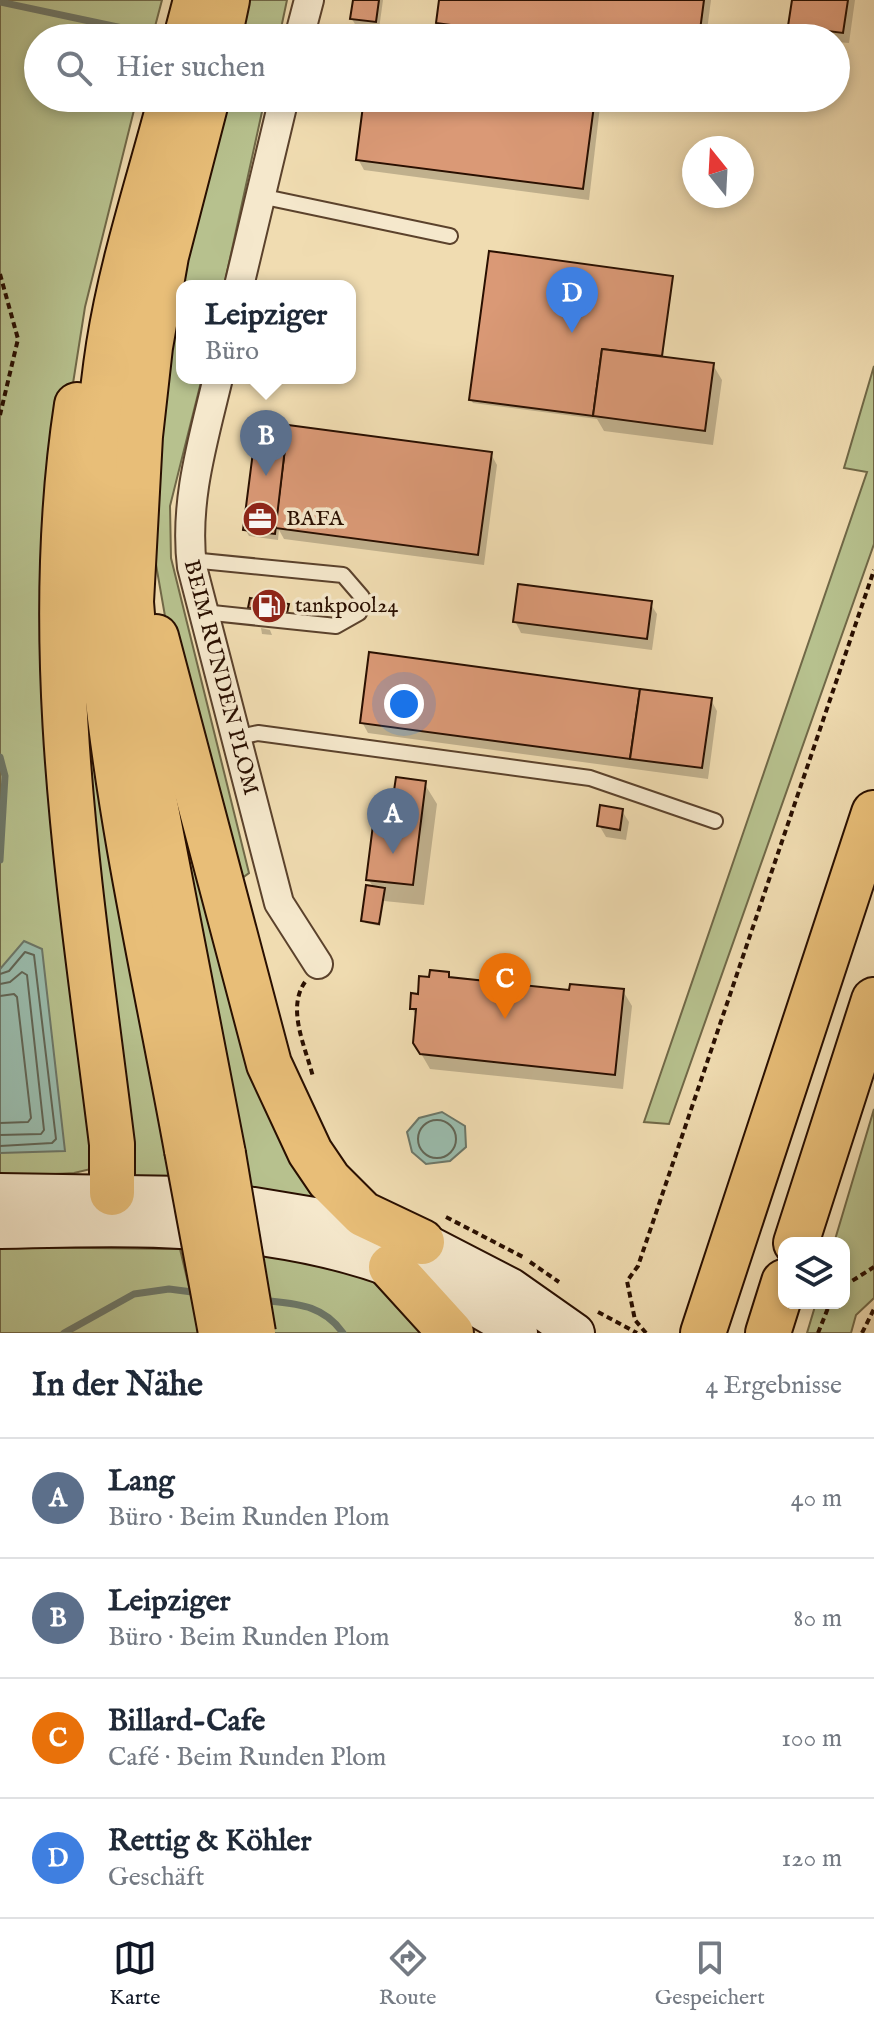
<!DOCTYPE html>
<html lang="de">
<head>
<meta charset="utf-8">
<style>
  body { margin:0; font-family:"IM FELL English",serif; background:#f2f2f3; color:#1f2937 }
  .controls { position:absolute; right:24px; bottom:24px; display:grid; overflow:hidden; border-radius:16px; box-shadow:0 4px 12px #0003 }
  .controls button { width:72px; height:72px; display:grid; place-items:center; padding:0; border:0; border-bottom:2px solid #e0e1e3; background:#fff; color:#1f2937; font:40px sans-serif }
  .compass { position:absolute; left:682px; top:136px; width:72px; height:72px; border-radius:50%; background:#fff; box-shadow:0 4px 12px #0003; rotate:342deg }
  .you { position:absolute; left:404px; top:704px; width:28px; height:28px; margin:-20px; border:6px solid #fff; border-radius:50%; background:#1a73e8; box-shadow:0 0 0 12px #1a73e833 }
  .badge { display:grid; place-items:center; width:52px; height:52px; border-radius:50%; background:#111827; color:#fff; font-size:26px; font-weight:700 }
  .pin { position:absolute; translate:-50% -66px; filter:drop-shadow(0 2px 4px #0008) }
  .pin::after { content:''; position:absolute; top:42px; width:28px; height:24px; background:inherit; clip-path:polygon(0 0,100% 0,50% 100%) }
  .popup { position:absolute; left:176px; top:280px; width:180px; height:104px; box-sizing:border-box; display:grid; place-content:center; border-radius:16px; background:#fff; filter:drop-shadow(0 2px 6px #0005); font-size:26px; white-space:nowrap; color:#747a83 }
  .popup b { font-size:30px; color:#1f2937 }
  .popup::after { content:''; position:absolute; left:50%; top:100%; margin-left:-16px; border:16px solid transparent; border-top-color:#fff }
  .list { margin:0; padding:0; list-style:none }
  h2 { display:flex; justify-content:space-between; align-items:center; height:104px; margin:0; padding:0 32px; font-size:34px }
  h2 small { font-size:26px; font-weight:400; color:#747a83 }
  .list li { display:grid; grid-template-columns:52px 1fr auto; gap:24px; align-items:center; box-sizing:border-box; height:120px; padding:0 32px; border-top:2px solid #e0e1e3 }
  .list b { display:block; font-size:30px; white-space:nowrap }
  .list p { margin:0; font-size:26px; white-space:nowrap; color:#747a83 }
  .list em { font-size:26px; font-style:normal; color:#747a83 }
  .icon { flex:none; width:44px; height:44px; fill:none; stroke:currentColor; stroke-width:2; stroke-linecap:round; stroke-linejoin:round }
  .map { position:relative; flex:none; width:874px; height:1333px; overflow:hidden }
  .search { position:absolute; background:#fff; box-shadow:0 4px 12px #0003; left:24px; right:24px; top:24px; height:88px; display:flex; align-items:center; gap:20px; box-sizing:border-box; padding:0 28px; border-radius:44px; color:#747a83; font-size:30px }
  .sheet { height:584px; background:#fff }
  nav { display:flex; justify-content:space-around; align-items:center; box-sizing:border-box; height:112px; border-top:2px solid #e0e1e3; background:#fff; font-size:22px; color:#747a83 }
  nav a { display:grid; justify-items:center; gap:4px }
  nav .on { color:#111827 }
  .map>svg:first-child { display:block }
  .green { fill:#b7c18e; stroke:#706847; stroke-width:2 }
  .water { fill:#9abcad; stroke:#6d7768; stroke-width:2 }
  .shadow { fill:#0003 }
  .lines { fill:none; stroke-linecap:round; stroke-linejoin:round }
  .shore { stroke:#626656; stroke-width:2 }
  .stream { stroke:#6d7768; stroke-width:7 }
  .building { fill:#da9976; stroke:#290f00; stroke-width:2 }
  .lane-casing { stroke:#5b422c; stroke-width:18 }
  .street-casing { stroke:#5b422c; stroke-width:32 }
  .secondary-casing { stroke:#290f00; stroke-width:42 }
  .highway-casing { stroke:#290f00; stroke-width:48 }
  .path { stroke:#290f00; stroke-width:4; stroke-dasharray:6 4; stroke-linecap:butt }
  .lane { stroke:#f5e8cc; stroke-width:14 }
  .street { stroke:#f5e8cc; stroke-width:28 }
  .secondary { stroke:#f5e8cc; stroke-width:38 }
  .highway { stroke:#e8be78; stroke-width:44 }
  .highway-bridge-casing { stroke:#290f00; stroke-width:48; stroke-linecap:butt }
  .highway-bridge { stroke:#e8be78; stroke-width:44 }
  .labels { text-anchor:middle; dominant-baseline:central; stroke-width:7; stroke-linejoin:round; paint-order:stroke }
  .poi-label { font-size:22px; fill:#290f00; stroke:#f5e8cc; text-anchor:start }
  .street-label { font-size:22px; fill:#290f00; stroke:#f5e8cc }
</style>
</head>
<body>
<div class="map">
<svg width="874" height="1333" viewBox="0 0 874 1333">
  <rect width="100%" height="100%" fill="#f0dcb1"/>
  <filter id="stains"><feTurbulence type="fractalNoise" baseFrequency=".0025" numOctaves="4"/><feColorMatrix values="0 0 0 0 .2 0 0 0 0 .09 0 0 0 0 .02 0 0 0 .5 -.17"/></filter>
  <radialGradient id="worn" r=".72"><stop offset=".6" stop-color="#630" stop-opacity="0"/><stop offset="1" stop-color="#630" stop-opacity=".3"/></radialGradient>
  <g class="green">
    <polygon points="0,0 162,0 152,38 38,38 38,98 137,98 85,307 63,447 101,1138 91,1169 74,1173 0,1177"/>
    <polygon points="246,0 287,0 279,38 236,38"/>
    <polygon points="220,98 265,98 224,286 182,286 182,378 202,378 170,506 171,558 249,873 238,881 169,639 151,536 159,381"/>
    <polygon points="874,366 874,544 669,1124 644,1122 867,472 844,468"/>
    <polygon points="86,591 171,1180 125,1178 80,794"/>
    <polygon points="178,771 322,1201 250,1188 162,775"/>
    <polygon points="874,1109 874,1298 856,1315 851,1333 807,1333 816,1303 844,1303 844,1243 834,1243"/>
    <path d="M258,1243C311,1256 374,1274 418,1308C425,1314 431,1325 436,1333H273Z"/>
    <polygon points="0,1247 180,1249 200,1333 0,1333"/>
  </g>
  <g class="water">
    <polygon points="24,941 42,949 65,1151 0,1153 0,969"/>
    <polygon points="442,1112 465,1126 466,1147 450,1161 426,1164 412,1152 407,1132 419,1118"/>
  </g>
  <g class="shadow">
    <polygon points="355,0 383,0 379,29 356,26 352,19"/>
    <polygon points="441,0 711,0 706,38 474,38 444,34 438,23"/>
    <polygon points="794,0 855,0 849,43 836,42 836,38 796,37 790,26"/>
    <polygon points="366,98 601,98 589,200 364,170 358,159"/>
    <polygon points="671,277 663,358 713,365 722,380 713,445 604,431 597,419 473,403 471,400"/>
    <polygon points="284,450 286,455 491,454 497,465 484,565 284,539 279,530 278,540 249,536 245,529"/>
    <polygon points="650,603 657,614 652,650 521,633 515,621"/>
    <polygon points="288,606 288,615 250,607"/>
    <polygon points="261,628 270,630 272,635 262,634"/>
    <polygon points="711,700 717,711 708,779 368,733 362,722"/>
    <polygon points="424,783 437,804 424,905 384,901 380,926 365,923 374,888 368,879 393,813"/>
    <polygon points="622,811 629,822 626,840 606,837 599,825"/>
    <polygon points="448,974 451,979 571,992 623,991 632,1006 623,1089 430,1069 415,1043 417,1018 412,1008 431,979"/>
  </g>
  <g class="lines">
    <g class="shore">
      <polyline points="0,974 9,971 25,952 34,955 56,1139 52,1143 0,1146"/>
      <polyline points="0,984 10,982 22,972 27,975 44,1130 41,1134 0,1135"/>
      <polyline points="0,996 14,994 17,997 31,1118 28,1122 0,1123"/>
      <circle cx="437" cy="1139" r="19"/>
    </g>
    <g class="stream">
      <polyline points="0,2 127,29"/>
      <polyline points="0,757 5,776 0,860"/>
      <path d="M260,1300C294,1304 322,1303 343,1333"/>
      <polyline points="64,1333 134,1294 169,1289 200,1293"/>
    </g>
  </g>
  <g class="building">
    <polygon points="353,0 379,0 376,22 350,19"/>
    <polygon points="439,0 704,0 699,38 546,38 436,23"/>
    <polygon points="792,0 848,0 843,33 788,26"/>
    <polygon points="364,98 595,98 583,189 356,160"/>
    <polygon points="489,251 673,276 662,356 602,349 593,416 469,400"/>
    <polygon points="602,349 714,363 705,431 593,416"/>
    <polygon points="288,425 492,452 478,555 275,528"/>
    <polygon points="254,444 285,448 275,534 243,530"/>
    <polygon points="518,584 652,601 647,639 513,622"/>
    <polygon points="250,598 289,604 287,613 248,608"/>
    <polygon points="369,652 640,689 630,759 360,723"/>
    <polygon points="640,689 712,698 702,768 630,759"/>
    <polygon points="396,777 426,781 413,885 366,880 375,809 391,811"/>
    <polygon points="600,805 623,809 620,830 597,826"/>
    <polygon points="366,885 385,888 379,924 361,921"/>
    <polygon points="430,970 449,972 449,977 569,990 570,984 624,989 615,1075 420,1054 413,1043 416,1009 410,1009 411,993 418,994 419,976 429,977"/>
  </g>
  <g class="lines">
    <defs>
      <g id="lane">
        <polyline points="260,196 450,236"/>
        <polyline points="191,560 343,575 362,597 359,613 336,626 203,612"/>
        <polyline points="235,738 258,733 590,778 715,821"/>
      </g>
      <g id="street">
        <polyline points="299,38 309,0"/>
        <polyline points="239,286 284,98"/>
        <path id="s1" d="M218,378C203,441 184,502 192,567L279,903L318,964"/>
      </g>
      <g id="secondary">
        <polyline points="0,1193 187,1196 338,1221 422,1242 511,1288 575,1333"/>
        <path d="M0,1229C188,1224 356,1221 518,1333"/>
      </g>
      <g id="highway">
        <polyline points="186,38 196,0"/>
        <polyline points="219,38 227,0"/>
        <path d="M171,98C150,179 122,262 109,345C67,616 139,885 187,1150"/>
        <polyline points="207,98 166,256 150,347 140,436 131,602 141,731 223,1154"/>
        <path d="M77,405C39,652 82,899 112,1144V1193"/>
        <polyline points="156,637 269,1064 310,1152 329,1180 363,1214 422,1242"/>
        <polyline points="796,1243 874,1000"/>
        <polyline points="391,1267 451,1333"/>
        <polyline points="703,1333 874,813"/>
        <polyline points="768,1333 784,1282"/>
      </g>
    </defs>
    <use href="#lane" class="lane-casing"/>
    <use href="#street" class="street-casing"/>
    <use href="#secondary" class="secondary-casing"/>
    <use href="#highway" class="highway-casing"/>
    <g class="path">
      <polyline points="0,274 18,339 0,415"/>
      <path d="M305,982C286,1009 306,1048 313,1077"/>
      <polyline points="446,1217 523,1257"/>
      <polyline points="530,1262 559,1282"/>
      <polyline points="844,1286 874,1267"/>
      <polyline points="598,1312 637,1333"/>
      <polyline points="646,1333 635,1320 627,1281 638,1266 874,570"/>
      <polyline points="818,1333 830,1303"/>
      <polyline points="862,1333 874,1309"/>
    </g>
    <use href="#lane" class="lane"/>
    <use href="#street" class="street"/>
    <use href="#secondary" class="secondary"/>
    <use href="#highway" class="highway"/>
    <defs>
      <g id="highway-bridge">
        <polyline points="187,1150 221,1333"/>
        <polyline points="223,1154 253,1333"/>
      </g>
    </defs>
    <use href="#highway-bridge" class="highway-bridge-casing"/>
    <use href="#highway-bridge" class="highway-bridge"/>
  </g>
  <defs>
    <symbol id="office-disc" viewBox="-11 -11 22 22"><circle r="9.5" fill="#8f2418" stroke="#f5e8cc"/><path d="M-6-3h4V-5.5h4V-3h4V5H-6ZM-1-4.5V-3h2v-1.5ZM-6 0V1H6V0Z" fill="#fff"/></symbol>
    <symbol id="fuel-disc" viewBox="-11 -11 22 22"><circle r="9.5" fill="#8f2418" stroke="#f5e8cc"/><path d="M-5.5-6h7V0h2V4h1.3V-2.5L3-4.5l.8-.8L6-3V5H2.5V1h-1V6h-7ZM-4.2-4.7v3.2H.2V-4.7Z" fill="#fff"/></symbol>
  </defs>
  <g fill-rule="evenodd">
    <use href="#office-disc" x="240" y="499" width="40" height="40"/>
    <use href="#fuel-disc" x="249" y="586" width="40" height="40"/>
  </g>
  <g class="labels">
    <g class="poi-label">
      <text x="286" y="519">BAFA</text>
      <text x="295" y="606">tankpool24</text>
    </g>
    <g class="street-label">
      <text stroke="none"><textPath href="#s1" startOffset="306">BEIM RUNDEN PLOM</textPath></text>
    </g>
  </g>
  <rect width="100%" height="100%" filter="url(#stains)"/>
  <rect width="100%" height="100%" fill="url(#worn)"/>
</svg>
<div class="controls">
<button><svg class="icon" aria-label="layers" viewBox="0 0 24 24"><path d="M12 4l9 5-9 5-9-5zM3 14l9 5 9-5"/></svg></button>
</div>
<svg class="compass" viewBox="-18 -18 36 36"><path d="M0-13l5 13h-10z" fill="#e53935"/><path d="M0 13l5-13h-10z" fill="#747a83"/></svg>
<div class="you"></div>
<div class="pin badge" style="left:393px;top:854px;background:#5c6f8a">A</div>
<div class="pin badge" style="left:266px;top:476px;background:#5c6f8a">B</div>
<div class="popup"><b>Leipziger</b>Büro</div>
<div class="pin badge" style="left:505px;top:1019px;background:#e8710a">C</div>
<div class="pin badge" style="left:572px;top:333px;background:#3f7fe0">D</div>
<div class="search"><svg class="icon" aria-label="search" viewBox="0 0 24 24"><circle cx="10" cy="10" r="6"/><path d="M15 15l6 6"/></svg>Hier suchen</div>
</div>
<section class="sheet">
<h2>In der Nähe<small>4 Ergebnisse</small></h2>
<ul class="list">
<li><span class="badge" style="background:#5c6f8a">A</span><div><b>Lang</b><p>Büro · Beim Runden Plom</p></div><em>40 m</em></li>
<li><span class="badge" style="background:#5c6f8a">B</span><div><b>Leipziger</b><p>Büro · Beim Runden Plom</p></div><em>80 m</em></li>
<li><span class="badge" style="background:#e8710a">C</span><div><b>Billard-Cafe</b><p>Café · Beim Runden Plom</p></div><em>100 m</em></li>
<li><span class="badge" style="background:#3f7fe0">D</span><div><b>Rettig &amp; Köhler</b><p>Geschäft</p></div><em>120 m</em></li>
</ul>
</section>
<nav>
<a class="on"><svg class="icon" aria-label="map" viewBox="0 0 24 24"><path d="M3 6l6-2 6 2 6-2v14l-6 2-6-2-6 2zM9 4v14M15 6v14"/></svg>Karte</a>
<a><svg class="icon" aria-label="directions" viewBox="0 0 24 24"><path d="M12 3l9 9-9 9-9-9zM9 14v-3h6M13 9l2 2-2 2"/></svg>Route</a>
<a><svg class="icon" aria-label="saved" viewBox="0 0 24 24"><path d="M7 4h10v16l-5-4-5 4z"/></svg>Gespeichert</a>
</nav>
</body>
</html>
